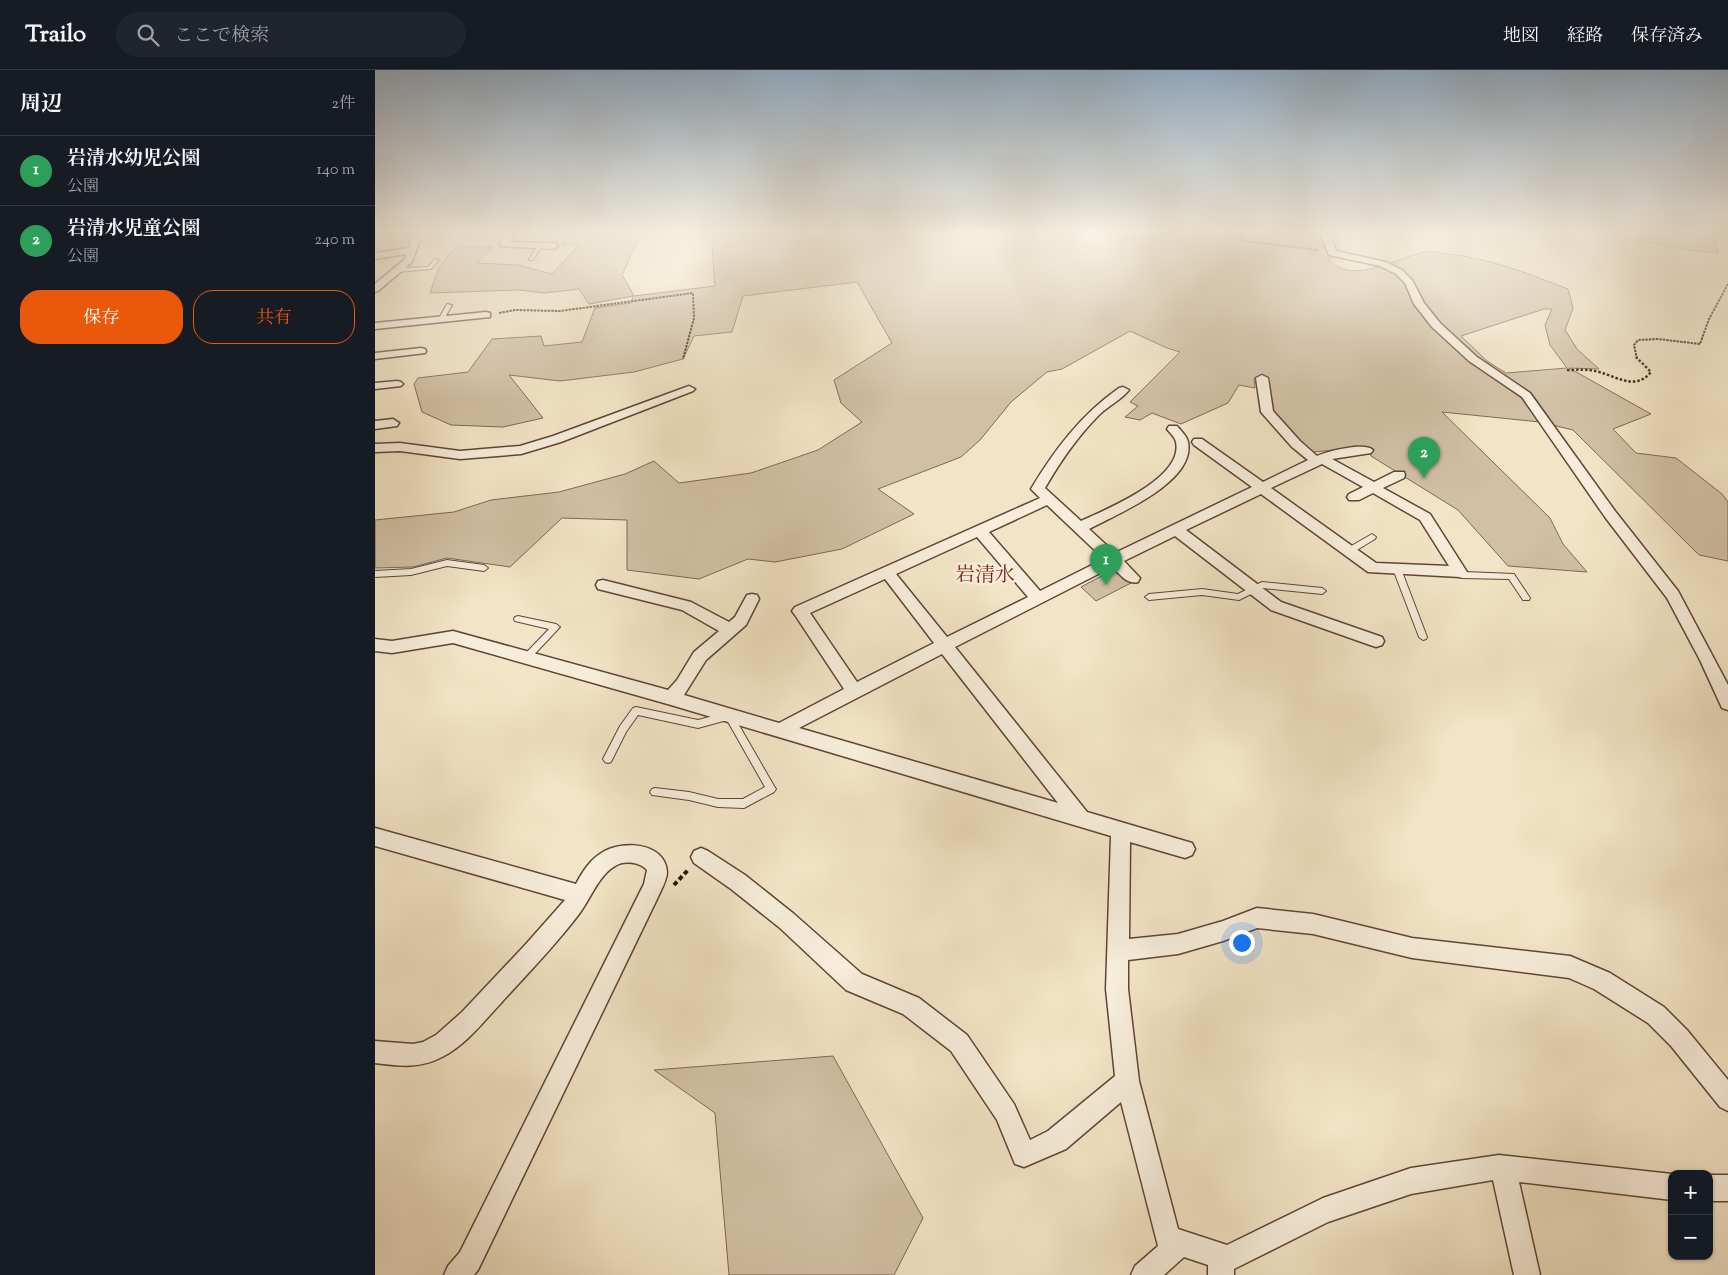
<!DOCTYPE html>
<html lang="ja">
<head>
<meta charset="utf-8">
<style>
  body { margin:0; font-family:"Sorts Mill Goudy","Noto Serif JP",serif; background:#20242c; color:#f1f3f6 }
  .controls { position:absolute; right:15px; bottom:15px; display:grid; overflow:hidden; border-radius:10px; box-shadow:0 1px 4px #0004 }
  .controls button { width:45px; height:45px; display:grid; place-items:center; padding:0; border:0; border-bottom:1px solid #363941; background:#171b24; color:#f1f3f6; font:25px sans-serif }
  .you { position:absolute; left:866px; top:872px; width:18px; height:18px; margin:-12px; border:4px solid #fff; border-radius:50%; background:#1a73e8; box-shadow:0 0 0 8px #1a73e833 }
  .badge { display:grid; place-items:center; width:32px; height:32px; border-radius:50%; background:#ea580c; color:#fff; font-size:16px; font-weight:700 }
  .pin { position:absolute; translate:-50% -41px; filter:drop-shadow(0 1px 2px #0008) }
  .pin::after { content:''; position:absolute; top:26px; width:18px; height:15px; background:inherit; clip-path:polygon(0 0,100% 0,50% 100%) }
  .list { margin:0; padding:0; list-style:none }
  h2 { display:flex; justify-content:space-between; align-items:center; height:65px; margin:0; padding:0 20px; font-size:21px }
  h2 small { font-size:16px; font-weight:400; color:#9ea1a6 }
  .list li { display:grid; grid-template-columns:32px 1fr auto; gap:15px; align-items:center; box-sizing:border-box; height:70px; padding:0 20px; border-top:1px solid #363941 }
  .list b { display:block; font-size:19px; white-space:nowrap }
  .list p { margin:0; font-size:16px; white-space:nowrap; color:#9ea1a6 }
  .list em { font-size:16px; font-style:normal; color:#9ea1a6 }
  .actions { display:flex; gap:10px; padding:15px 20px }
  .actions a { flex:1; padding:11px 0; border:1px solid #ea580c; border-radius:20px; text-align:center; font-size:18px; color:#ea580c }
  .actions .main { background:#ea580c; color:#fff }
  .icon { flex:none; width:28px; height:28px; fill:none; stroke:currentColor; stroke-width:2; stroke-linecap:round; stroke-linejoin:round }
  .map { position:relative; flex:none; width:1353px; height:1205px; overflow:hidden }
  header { display:flex; align-items:center; gap:30px; box-sizing:border-box; height:70px; padding:0 25px; background:#171b24; border-bottom:1px solid #363941 }
  header strong { font-size:24px }
  nav { display:flex; gap:28px; margin-inline-start:auto; font-size:18px }
  .search { width:350px; height:45px; background:#20242c; display:flex; align-items:center; gap:12px; box-sizing:border-box; padding:0 18px; border-radius:28px; color:#9ea1a6; font-size:19px }
  main { display:flex }
  aside { flex:1; background:#171b24 }
  .map>svg:first-child { display:block }
  .green { fill:#d1c0a5; stroke:#7f6856; fill-rule:evenodd }
  .lines { fill:none; stroke-linecap:round; stroke-linejoin:round }
  .lane-casing { stroke:#5e4636; stroke-width:2 }
  .street-casing { stroke:#5e4636; stroke-width:3 }
  .path-far2 { stroke:#2d1106; stroke-width:2; stroke-dasharray:2.5 1; stroke-linecap:butt }
  .path-far1 { stroke:#2d1106; stroke-width:2.5; stroke-dasharray:2.5 2; stroke-linecap:butt }
  .path { stroke:#2d1106; stroke-width:4; stroke-dasharray:4.5 3; stroke-linecap:butt }
  .lane { fill:#f7edda; fill-rule:evenodd }
  .street { fill:#f7edda; fill-rule:evenodd }
  .labels { text-anchor:middle; dominant-baseline:central; stroke-width:5; stroke-linejoin:round; paint-order:stroke }
  .neighbourhood-label { font-size:20px; fill:#7a1f14; stroke:#f7edda }
</style>
</head>
<body>
<header>
<strong>Trailo</strong>
<div class="search"><svg class="icon" aria-label="search" viewBox="0 0 24 24"><circle cx="10" cy="10" r="6"/><path d="M15 15l6 6"/></svg>ここで検索</div>
<nav><a>地図</a><a>経路</a><a>保存済み</a></nav>
</header>
<main>
<aside>
<h2>周辺<small>2件</small></h2>
<ul class="list">
<li><span class="badge" style="background:#2e9e5b">1</span><div><b>岩清水幼児公園</b><p>公園</p></div><em>140 m</em></li>
<li><span class="badge" style="background:#2e9e5b">2</span><div><b>岩清水児童公園</b><p>公園</p></div><em>240 m</em></li>
</ul>
<div class="actions"><a class="main">保存</a><a>共有</a></div>
</aside>
<div class="map">
<svg width="1353" height="1205" viewBox="0 0 1353 1205">
  <rect width="100%" height="100%" fill="#f2e4c6"/>
  <filter id="stains"><feTurbulence type="fractalNoise" baseFrequency=".004" numOctaves="4"/><feColorMatrix values="0 0 0 0 .2 0 0 0 0 .09 0 0 0 0 .02 0 0 0 .5 -.17"/></filter>
  <radialGradient id="worn" r=".72"><stop offset=".6" stop-color="#630" stop-opacity="0"/><stop offset="1" stop-color="#630" stop-opacity=".3"/></radialGradient>
  <g class="green">
    <path d="M199,161H288L265,166L247,205L259,226L340,216L337,175L342,161H958L967,184L953,189C977,217 1022,187 1050,182C1056,180 1065,183 1072,184C1115,188 1154,204 1193,219L1198,238L1190,260L1202,279L1224,299L1194,298L1276,344L1238,359L1261,383L1301,388L1347,424L1353,432V491L1324,485L1198,360L1165,352L1067,342L1175,448L1188,474L1212,502L1133,496L1083,440L996,386L993,377L937,382L919,366L898,340L893,307L879,308L880,318L864,315L853,333L806,354L777,343L765,350L750,347L763,336L755,332L805,282L792,278L755,261L687,299L672,302L636,332L605,370L586,387L503,419L539,444L467,479L400,492L373,489L324,509L252,500V450L187,448L135,497L72,488L38,497L0,498V450L79,442L116,430L184,422L250,404L279,391L304,413L376,403L443,380L487,352L466,333L459,310L517,273L482,212L368,226L357,262L319,266L308,289L259,302L185,311L134,305L168,348L128,357L76,355L47,342L39,314L43,308L93,302L117,269L166,266L169,276L207,272L220,238L256,233L258,226L214,234L204,219L169,223L144,220L55,223L64,197L81,176L118,177L101,193L143,195L177,204L204,175L187,174ZM1169,239H1177L1170,255L1175,275L1192,298L1131,303L1112,291L1086,266Z"/>
    <polygon points="1267,161 1353,161 1353,162 1339,165 1343,183 1307,179 1260,170"/>
    <polygon points="736,501 742,502 756,513 721,531 706,517"/>
    <polygon points="458,986 548,1148 519,1205 354,1205 340,1043 279,1000"/>
  </g>
  <g class="lines">
    <defs>
      <g id="lane">
        <polygon points="163,175 167,176 158,190 154,190 154,189"/>
        <polygon points="60,189 64,190 56,199 23,202 20,200 23,198 53,197"/>
        <polygon points="72,234 77,235 68,251 64,251 63,250"/>
        <polygon points="997,464 1001,467 1000,469 977,483 971,483 970,481 971,479"/>
        <polygon points="72,490 109,495 113,498 109,501 72,496 36,505 0,507 0,501 36,499"/>
        <polygon points="1022,496 1026,499 1052,567 1051,569 1048,570 1044,567 1018,499"/>
        <polygon points="1085,499 1089,502 1139,504 1155,528 1154,530 1148,530 1134,509 1087,508 1084,507 1081,502"/>
        <polygon points="887,512 947,518 951,521 947,524 888,518 864,530 827,525 774,530 770,527 774,524 827,519 863,524"/>
        <polygon points="143,546 181,554 185,557 155,589 152,590 148,587 149,585 174,559 140,551 139,549 140,547"/>
        <polygon points="261,637 323,650 354,642 357,643 399,716 401,719 399,722 369,738 343,737 314,730 277,725 275,722 277,719 280,718 314,722 343,729 368,729 390,717 352,650 323,658 263,645 251,662 236,692 233,693 230,692 228,689 245,656 258,638"/>
      </g>
      <g id="street">
        <polygon points="26,161 36,161 45,170 37,192 3,221 0,222 0,214 30,189 32,184 0,189 0,183 34,178 36,171"/>
        <polygon points="132,161 141,161 135,172 179,173 183,176 179,179 126,176 125,174"/>
        <polygon points="944,161 953,161 961,181 1011,192 1027,200 1037,210 1049,233 1065,253 1102,287 1155,323 1240,441 1303,521 1353,615 1353,640 1347,638 1325,590 1292,528 1230,447 1147,327 1094,291 1057,257 1039,234 1030,213 1021,204 1005,196 954,185"/>
        <polygon points="111,242 115,243 115,247 0,259 0,253"/>
        <polygon points="46,278 50,279 51,281 50,283 0,289 0,283"/>
        <path d="M887,305L893,308L898,341L925,371L942,386C953,381 990,372 998,380L996,383L957,389L999,412L1019,402H1029L1030,405L1029,408L1008,418L1055,444L1092,502L1090,506L1085,507L993,502L886,424L811,460L906,532L1007,567L1009,571L1007,575L1001,577L995,575L896,540L800,466L749,491L765,508L763,512C752,515 745,504 737,497L580,577L712,742L817,773L820,779L817,785L810,788L755,772L754,869L803,864L848,851L882,838L938,844L1037,868L1195,886L1235,903L1289,937L1312,960L1353,1010V1041L1345,1037L1296,976L1273,953L1219,919L1194,908L1037,888L938,864L882,858L848,871L803,884L753,890V919L764,1011L803,1159L852,1175L948,1128L1036,1098L1124,1085L1297,1104V1130L1144,1112L1165,1205H1139L1118,1110L1036,1124L953,1152L859,1199V1205H833V1195L809,1187L789,1205H756L760,1196L783,1176L746,1032L691,1079L649,1097L640,1094L622,1050L576,981L528,944L471,920L405,858L356,819L319,793L316,787L319,781L326,778L333,781L370,805L419,844L487,904L544,928L592,965L639,1034L655,1070L673,1061L740,1006L731,919L736,766L296,635L78,573L17,583L0,581V569L17,571L78,561L293,620L302,610L319,582L344,561L307,540L223,519L221,515L223,511L228,510L316,532L354,552L360,547L372,525L377,524L382,525L384,529L371,555L331,590L309,625L404,653L469,619L420,545L417,541L420,537L665,428L656,419C680,379 706,345 744,318L748,317L754,320C746,330 733,336 724,345C702,367 685,392 670,418L706,451C732,439 809,408 801,372C800,367 795,363 792,359L794,356H802C806,361 812,366 813,372C821,412 742,444 714,459L740,483L877,417L819,375L817,372L819,369H827L888,412L933,390L917,377L886,342L881,308ZM947,394L988,417L974,424L972,427L974,430H984L998,423L1045,450L1074,496L1001,493L896,418ZM672,435L729,489L665,521L614,462ZM602,467L653,527L572,567L521,504ZM510,509L559,573L482,612L435,543ZM567,584L683,733L424,658Z"/>
        <polygon points="22,311 26,312 28,314 26,316 0,319 0,313"/>
        <polygon points="314,316 320,319 318,321 186,372 146,384 85,389 25,381 0,382 0,374 25,373 85,381 145,376 178,366"/>
        <polygon points="18,349 24,353 22,356 0,359 0,351"/>
        <path d="M0,758L201,814C207,803 214,791 225,784C244,770 290,771 292,802C292,810 286,820 283,827L103,1200L99,1205H69L73,1196L85,1182L269,814L272,800C265,792 249,790 240,796C223,806 215,830 204,844C180,876 152,904 126,933C108,952 91,975 67,987C44,999 25,996 0,993V971L38,974L48,972L61,965L87,942L151,874L190,830L0,776Z"/>
        <rect x="1334" y="1105" width="19" height="26"/>
      </g>
    </defs>
    <use href="#lane" class="lane-casing"/>
    <use href="#street" class="street-casing"/>
    <g class="path-far2">
      <polyline points="846,161 871,171 943,180"/>
      <polyline points="124,243 140,240 185,241 318,223 319,248 308,289"/>
      <polyline points="1262,289 1259,275 1263,270 1283,269 1325,274 1334,249 1353,214"/>
    </g>
    <path class="path-far1" d="M1192,300C1202,300 1211,299 1220,301C1240,305 1260,322 1276,302L1261,287"/>
    <polyline class="path" points="299,815 313,800"/>
    <use href="#lane" class="lane"/>
    <use href="#street" class="street"/>
  </g>
  <linearGradient id="sky" x2="0" y2="1"><stop stop-color="#91aac0"/><stop offset="0.49" stop-color="#f9f3e5"/><stop offset="1" stop-color="#f9f3e5" stop-opacity="0"/></linearGradient>
  <rect width="1353" height="330" fill="url(#sky)"/>
  <g class="labels">
    <g class="neighbourhood-label">
      <text x="610" y="506">岩清水</text>
    </g>
  </g>
  <rect width="100%" height="100%" filter="url(#stains)"/>
  <rect width="100%" height="100%" fill="url(#worn)"/>
</svg>
<div class="controls">
<button>+</button>
<button>−</button>
</div>
<div class="you"></div>
<div class="pin badge" style="left:731px;top:515px;background:#2e9e5b">1</div>
<div class="pin badge" style="left:1049px;top:408px;background:#2e9e5b">2</div>
</div>
</main>
</body>
</html>
